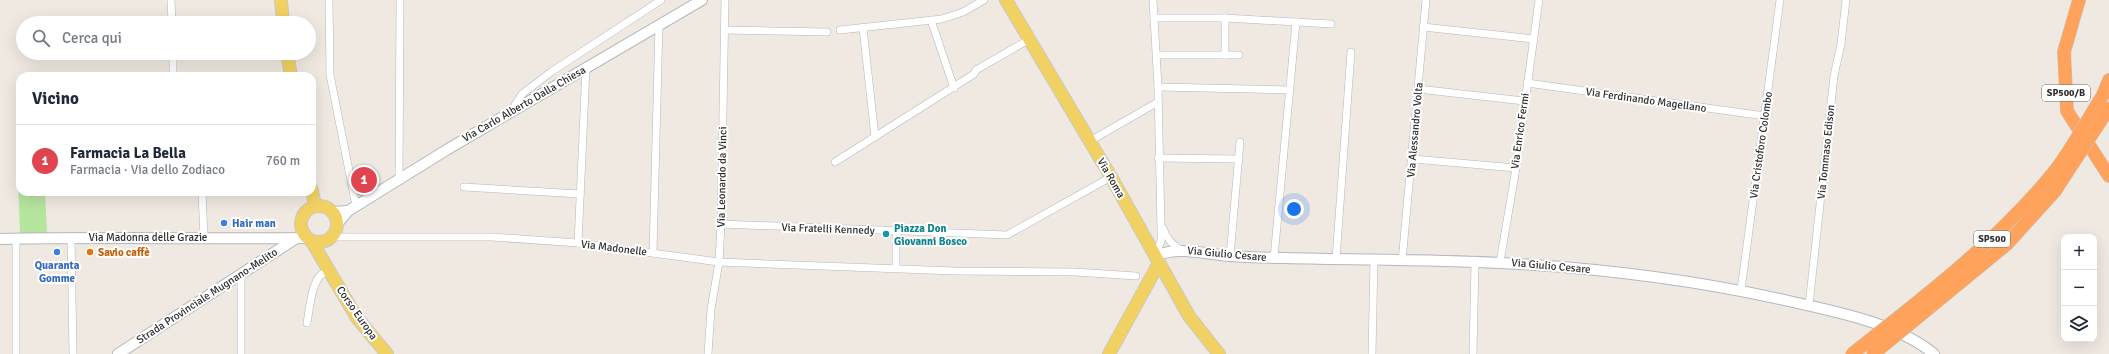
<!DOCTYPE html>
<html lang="it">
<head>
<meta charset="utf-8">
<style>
  body { margin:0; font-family:Signika,sans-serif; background:#f2f2f3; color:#1f2937 }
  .controls { position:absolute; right:12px; bottom:12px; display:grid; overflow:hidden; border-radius:8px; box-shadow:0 4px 16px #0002 }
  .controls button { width:36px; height:36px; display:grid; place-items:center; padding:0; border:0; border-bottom:1px solid #e0e1e3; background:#fff; color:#1f2937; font:20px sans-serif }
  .you { position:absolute; left:1294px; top:209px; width:14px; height:14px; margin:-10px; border:3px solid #fff; border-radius:50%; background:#1a73e8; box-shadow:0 0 0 6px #1a73e833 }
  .badge { display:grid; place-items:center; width:26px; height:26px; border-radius:50%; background:#4264fb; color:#fff; font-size:13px; font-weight:700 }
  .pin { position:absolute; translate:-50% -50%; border:2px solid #fff; box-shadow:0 1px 4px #0006 }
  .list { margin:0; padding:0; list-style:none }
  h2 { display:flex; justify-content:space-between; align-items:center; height:52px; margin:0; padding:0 16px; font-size:17px }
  h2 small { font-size:13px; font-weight:400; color:#747a83 }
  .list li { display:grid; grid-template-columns:26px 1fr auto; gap:12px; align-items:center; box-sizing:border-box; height:72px; padding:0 16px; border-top:1px solid #e0e1e3 }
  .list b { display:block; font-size:15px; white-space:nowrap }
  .list p { margin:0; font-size:13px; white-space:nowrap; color:#747a83 }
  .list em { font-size:13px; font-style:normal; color:#747a83 }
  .icon { flex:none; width:22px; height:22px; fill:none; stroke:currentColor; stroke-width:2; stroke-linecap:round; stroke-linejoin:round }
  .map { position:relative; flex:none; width:2109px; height:354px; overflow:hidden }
  .search { position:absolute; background:#fff; box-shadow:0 4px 16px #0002; left:16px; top:16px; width:300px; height:44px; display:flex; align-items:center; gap:10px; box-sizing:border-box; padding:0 14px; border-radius:22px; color:#747a83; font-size:15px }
  .panel { position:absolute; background:#fff; box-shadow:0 4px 16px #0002; left:16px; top:72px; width:300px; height:124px; border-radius:12px }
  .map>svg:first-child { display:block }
  .green { fill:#b6e59e }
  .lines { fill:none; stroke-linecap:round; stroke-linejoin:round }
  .street-casing { stroke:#b4b7c1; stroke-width:8 }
  .secondary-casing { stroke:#b4b7c1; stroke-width:12 }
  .primary-casing { stroke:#c9c9c9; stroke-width:14 }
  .highway-casing { stroke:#c9c9c9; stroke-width:14 }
  .street { stroke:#fff; stroke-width:7 }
  .secondary { stroke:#fff; stroke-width:10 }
  .primary { stroke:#f2d163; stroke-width:12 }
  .highway { stroke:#ffa35c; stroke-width:13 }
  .highway-bridge-casing { stroke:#c9c9c9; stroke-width:14; stroke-linecap:butt }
  .highway-bridge { stroke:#ffa35c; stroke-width:13 }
  .shop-dot { fill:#3f7fe0; stroke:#fff; stroke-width:1.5 }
  .culture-dot { fill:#0f9aa8; stroke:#fff; stroke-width:1.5 }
  .food-dot { fill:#e8710a; stroke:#fff; stroke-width:1.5 }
  .labels { text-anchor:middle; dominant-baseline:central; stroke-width:4; stroke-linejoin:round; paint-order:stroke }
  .shield { fill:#fff; stroke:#6d6d6d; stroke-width:1 }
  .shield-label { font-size:10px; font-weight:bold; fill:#2e2e2e }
  .street-label { font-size:11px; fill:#2e2e2e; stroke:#fff }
  .shop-label { font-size:11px; font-weight:bold; fill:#366cbe; stroke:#fff; text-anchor:start }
  .culture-label { font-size:11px; font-weight:bold; fill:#0d838f; stroke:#fff; text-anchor:start }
  .food-label { font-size:11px; font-weight:bold; fill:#c56008; stroke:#fff; text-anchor:start }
</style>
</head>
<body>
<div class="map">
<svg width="2109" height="354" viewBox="0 0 2109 354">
  <rect width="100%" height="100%" fill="#efe9e1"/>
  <polygon class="green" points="16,133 20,133 20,192 45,192 47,233 20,233"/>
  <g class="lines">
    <defs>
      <g id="street">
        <polyline points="171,0 172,23"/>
        <polyline points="329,0 330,75 356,206"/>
        <polyline points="1153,0 1158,87 1161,230 1161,241 1155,256"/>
        <polyline points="1154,18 1225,18 1331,24"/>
        <polyline points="1225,18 1225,55"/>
        <polyline points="931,20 954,88"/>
        <polyline points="1423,27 1534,39"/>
        <polyline points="863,28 875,137"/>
        <polyline points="725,30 827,32"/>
        <polyline points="840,30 942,19 963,12 984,0"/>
        <polyline points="173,53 173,76"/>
        <polyline points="1157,55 1239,55"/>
        <polyline points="1527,83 1765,116"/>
        <polyline points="1158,87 1289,90"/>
        <polyline points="1418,89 1524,101"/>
        <polyline points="514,112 515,105 522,94 551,72 661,0"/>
        <polyline points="1090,141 1158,102"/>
        <polyline points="1158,158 1239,159"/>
        <polyline points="1413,159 1516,168"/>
        <polyline points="835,162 974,74 976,70 1030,39"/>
        <polyline points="399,180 400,0"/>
        <polyline points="464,187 580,194"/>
        <polyline points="202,192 204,237"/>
        <polyline points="721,224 1007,235 1111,177"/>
        <path d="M1163,228C1166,238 1172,245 1181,250"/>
        <polyline points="896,231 896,268"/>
        <polyline points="71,237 73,354"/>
        <polyline points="332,237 492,237 578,243 719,262 955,271 1075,272 1136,276"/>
        <polyline points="16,239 16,354"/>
        <polyline points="578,243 586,68"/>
        <polyline points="653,253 659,25"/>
        <polyline points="1230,256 1240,142"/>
        <polyline points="1274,258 1296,22"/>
        <polyline points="1336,259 1351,52"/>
        <polyline points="1402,261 1426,0"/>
        <polyline points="1500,262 1516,168 1539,0"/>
        <polyline points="1741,290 1780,0"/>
        <polyline points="1809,305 1834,76 1841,44 1846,0"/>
        <path d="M307,323C310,308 311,275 328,271"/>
        <polyline points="241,354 241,275"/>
        <polyline points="708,354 711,309 719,262 721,224 725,0"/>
        <polyline points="1372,354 1374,260"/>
        <polyline points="1473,354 1475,262"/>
      </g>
      <g id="secondary">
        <polyline points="333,212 348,211"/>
        <polyline points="337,224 348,211 448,149 702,0"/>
        <path d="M0,239C102,237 204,239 306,238"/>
        <path d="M1155,256C1179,246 1204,254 1230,256C1248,257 1267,258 1285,258C1357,260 1429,259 1501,263C1600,268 1697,280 1793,302C1838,312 1898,324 1934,354"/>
        <polyline points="118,354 295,239"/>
      </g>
      <g id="primary">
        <polyline points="281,0 283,23"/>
        <polyline points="1006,0 1111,177 1189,316 1219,354"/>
        <polyline points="287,53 291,76"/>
        <polyline points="312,190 315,206"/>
        <circle cx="319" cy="224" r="18"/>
        <polyline points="312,242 357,318 387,354"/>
        <polyline points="1109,354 1159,263"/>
      </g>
      <g id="highway">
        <polyline points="2079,0 2064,52 2067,111 2109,176"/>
        <polyline points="2103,95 2109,80"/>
      </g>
    </defs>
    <use href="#street" class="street-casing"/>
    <use href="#secondary" class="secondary-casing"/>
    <use href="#primary" class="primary-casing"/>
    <use href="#highway" class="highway-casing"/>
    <use href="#street" class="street"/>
    <use href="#secondary" class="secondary"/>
    <use href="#primary" class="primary"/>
    <use href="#highway" class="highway"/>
    <defs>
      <g id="highway-bridge">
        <path d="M1852,354C1923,298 1996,243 2054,172C2072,149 2087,120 2103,95"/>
        <polyline points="1873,354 2007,244 2055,191 2109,108"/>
      </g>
    </defs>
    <use href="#highway-bridge" class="highway-bridge-casing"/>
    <use href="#highway-bridge" class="highway-bridge"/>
  </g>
  <g class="shop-dot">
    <circle cx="224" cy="223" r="4"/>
    <circle cx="57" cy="252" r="4"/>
  </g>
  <circle class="culture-dot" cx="886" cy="234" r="4"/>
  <circle class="food-dot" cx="90" cy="252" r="4"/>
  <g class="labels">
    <g class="shield">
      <rect x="2042" y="85" width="48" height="16" rx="3"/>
      <rect x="1974" y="231" width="36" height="16" rx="3"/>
    </g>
    <g class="shield-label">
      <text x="2066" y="93">SP500/B</text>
      <text x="1992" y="239">SP500</text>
    </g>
    <g class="street-label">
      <text transform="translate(1646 100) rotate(8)">Via Ferdinando Magellano</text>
      <text transform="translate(524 104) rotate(-30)">Via Carlo Alberto Dalla Chiesa</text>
      <text transform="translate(1415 130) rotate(-85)">Via Alessandro Volta</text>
      <text transform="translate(1520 131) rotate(-82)">Via Enrico Fermi</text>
      <text transform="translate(1761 145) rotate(-82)">Via Cristoforo Colombo</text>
      <text transform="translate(1826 152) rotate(-84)">Via Tommaso Edison</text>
      <text transform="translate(722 177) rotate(-89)">Via Leonardo da Vinci</text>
      <text transform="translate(1111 178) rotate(60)">Via Roma</text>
      <text transform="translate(828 229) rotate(2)">Via Fratelli Kennedy</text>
      <text x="148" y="237">Via Madonna delle Grazie</text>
      <text transform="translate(614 248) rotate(7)">Via Madonelle</text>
      <text transform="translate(1227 254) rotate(5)">Via Giulio Cesare</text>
      <text transform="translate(1551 266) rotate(5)">Via Giulio Cesare</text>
      <text transform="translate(207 296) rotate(-33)">Strada Provinciale Mugnano-Melito</text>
      <text transform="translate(357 313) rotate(55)">Corso Europa</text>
    </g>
    <g class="shop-label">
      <text x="232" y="223">Hair man</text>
      <text x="57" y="265" text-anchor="middle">Quaranta<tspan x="57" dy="13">Gomme</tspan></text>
    </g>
    <g class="culture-label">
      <text x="894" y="228">Piazza Don<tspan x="894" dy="13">Giovanni Bosco</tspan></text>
    </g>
    <g class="food-label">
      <text x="98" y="252">Savio caffè</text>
    </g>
  </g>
</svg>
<div class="controls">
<button>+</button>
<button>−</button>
<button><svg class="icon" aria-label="layers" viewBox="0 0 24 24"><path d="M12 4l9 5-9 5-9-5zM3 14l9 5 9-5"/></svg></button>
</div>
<div class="you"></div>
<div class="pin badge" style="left:364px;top:180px;background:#e0444e">1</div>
<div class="search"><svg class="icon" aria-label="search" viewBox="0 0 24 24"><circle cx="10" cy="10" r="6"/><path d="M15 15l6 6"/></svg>Cerca qui</div>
<section class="panel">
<h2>Vicino<small></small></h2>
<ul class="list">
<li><span class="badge" style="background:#e0444e">1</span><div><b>Farmacia La Bella</b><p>Farmacia · Via dello Zodiaco</p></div><em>760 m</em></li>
</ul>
</section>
</div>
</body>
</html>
